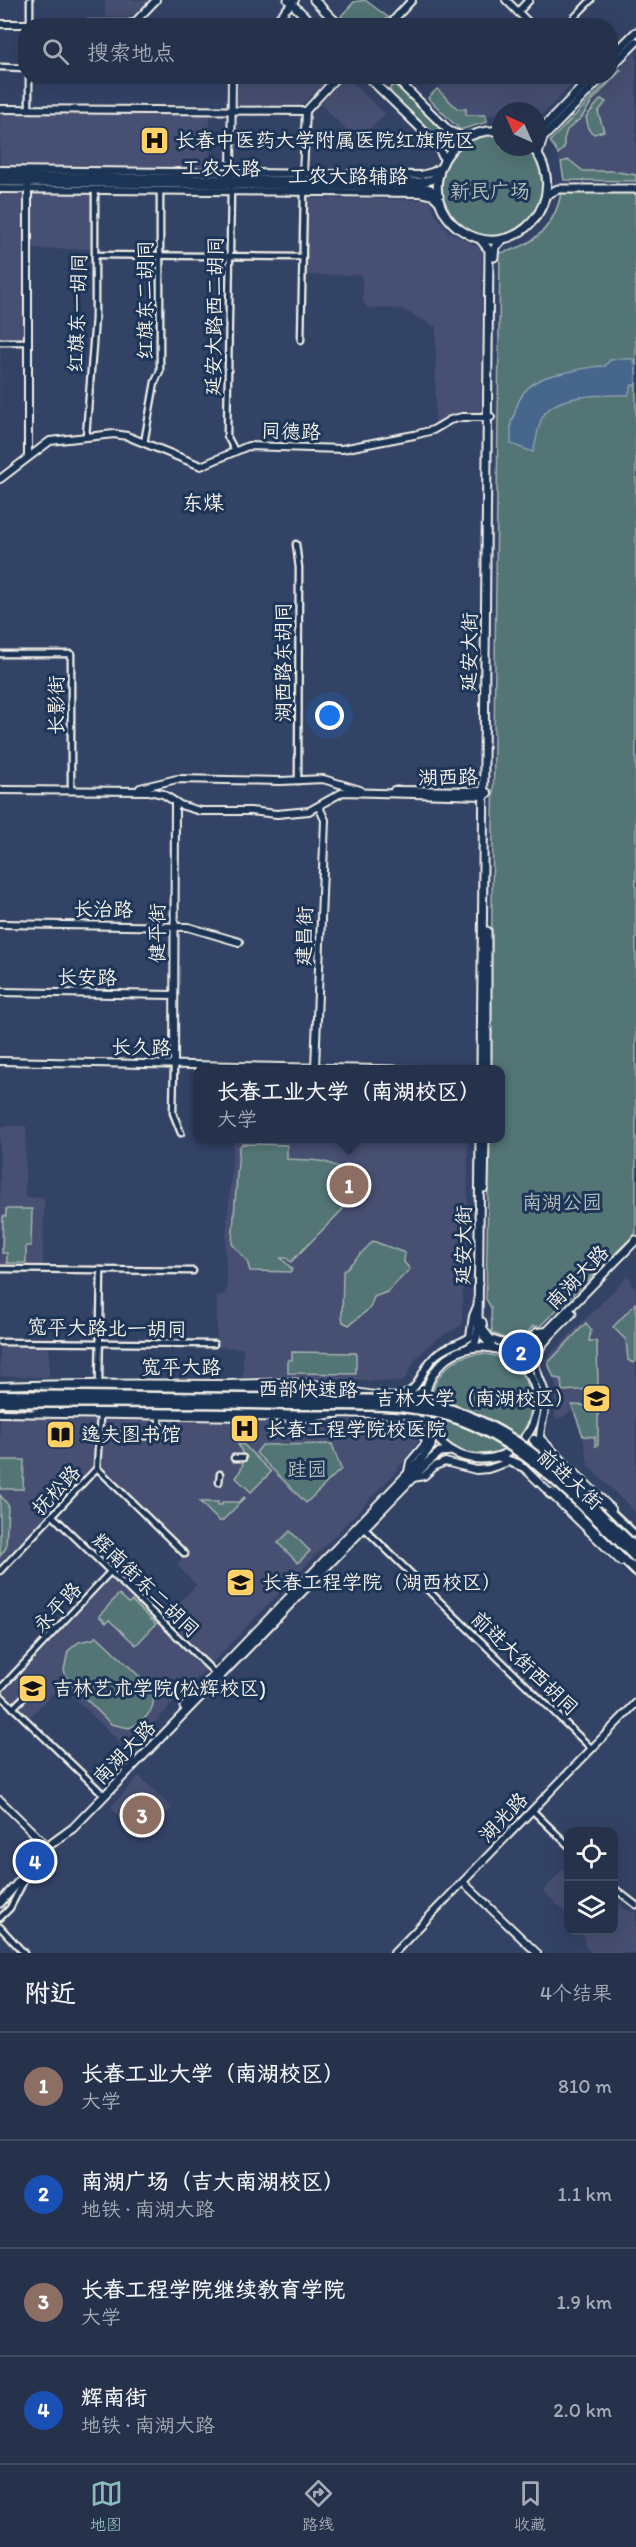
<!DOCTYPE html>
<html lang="zh">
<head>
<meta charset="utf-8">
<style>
  body { margin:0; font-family:Itim,"LXGW WenKai TC",sans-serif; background:#2e3a53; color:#f1f3f6 }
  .controls { position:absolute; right:18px; bottom:18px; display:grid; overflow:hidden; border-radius:12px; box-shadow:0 6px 24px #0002 }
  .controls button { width:54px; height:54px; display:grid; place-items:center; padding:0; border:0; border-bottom:2px solid #424d64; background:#26324c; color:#f1f3f6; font:30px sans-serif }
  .compass { position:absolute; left:492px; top:102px; width:54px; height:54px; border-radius:50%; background:#26324c; box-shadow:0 6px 24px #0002; rotate:315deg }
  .you { position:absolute; left:330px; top:716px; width:21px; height:21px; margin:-15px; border:4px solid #fff; border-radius:50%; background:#1a73e8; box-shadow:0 0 0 9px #1a73e833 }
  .badge { display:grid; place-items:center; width:39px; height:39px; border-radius:50%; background:#8bbbb9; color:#fff; font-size:20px; font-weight:700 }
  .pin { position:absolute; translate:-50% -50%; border:3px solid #fff; box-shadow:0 2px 6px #0006 }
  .popup { position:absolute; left:193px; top:1065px; width:312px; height:78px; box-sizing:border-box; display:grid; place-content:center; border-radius:12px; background:#26324c; filter:drop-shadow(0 2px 4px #0005); font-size:20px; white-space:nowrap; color:#a4aab5 }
  .popup b { font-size:22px; color:#f1f3f6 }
  .popup::after { content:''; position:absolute; left:50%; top:100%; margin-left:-12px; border:12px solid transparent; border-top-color:#26324c }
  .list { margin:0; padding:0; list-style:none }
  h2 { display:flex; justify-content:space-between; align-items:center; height:78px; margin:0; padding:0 24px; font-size:26px }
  h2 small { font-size:20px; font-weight:400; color:#a4aab5 }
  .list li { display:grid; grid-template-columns:39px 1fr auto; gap:18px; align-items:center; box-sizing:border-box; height:108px; padding:0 24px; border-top:2px solid #424d64 }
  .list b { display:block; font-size:22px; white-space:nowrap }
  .list p { margin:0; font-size:20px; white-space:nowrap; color:#a4aab5 }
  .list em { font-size:20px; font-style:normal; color:#a4aab5 }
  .icon { flex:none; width:33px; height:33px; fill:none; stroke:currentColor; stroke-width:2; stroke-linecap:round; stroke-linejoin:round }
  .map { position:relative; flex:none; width:636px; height:1953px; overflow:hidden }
  .search { position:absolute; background:#26324c; box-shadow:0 6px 24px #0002; left:18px; right:18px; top:18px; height:66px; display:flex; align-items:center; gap:15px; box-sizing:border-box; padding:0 21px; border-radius:24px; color:#a4aab5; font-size:22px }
  .sheet { height:510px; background:#26324c }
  nav { display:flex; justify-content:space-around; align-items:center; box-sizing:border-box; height:84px; border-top:2px solid #424d64; background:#26324c; font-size:16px; color:#a4aab5 }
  nav a { display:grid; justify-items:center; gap:3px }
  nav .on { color:#8bbbb9 }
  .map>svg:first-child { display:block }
  .built { fill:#465072 }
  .green { fill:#537575; stroke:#a4b3ae; stroke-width:1.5 }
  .water { fill:#47668c; stroke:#8c9eb1; stroke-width:1.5 }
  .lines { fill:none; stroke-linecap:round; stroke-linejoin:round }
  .street-casing { stroke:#f4f1e8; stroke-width:9 }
  .secondary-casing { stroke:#f4f1e8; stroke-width:10 }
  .primary-casing { stroke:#f4f1e8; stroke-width:11 }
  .highway-casing { stroke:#f4f1e8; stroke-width:13 }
  .street { stroke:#1d3557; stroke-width:4.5 }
  .secondary { stroke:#1d3557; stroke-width:6 }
  .primary { stroke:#1d3557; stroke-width:7 }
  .highway { stroke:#1d3557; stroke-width:8 }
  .highway-bridge-casing { stroke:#f4f1e8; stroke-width:13; stroke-linecap:butt }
  .highway-bridge { stroke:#1d3557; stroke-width:8 }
  .labels { text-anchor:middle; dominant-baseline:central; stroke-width:6; stroke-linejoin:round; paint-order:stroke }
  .poi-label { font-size:20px; fill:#f4f1e8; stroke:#1d3557; text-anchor:start }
  .street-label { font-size:20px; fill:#f4f1e8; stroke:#1d3557 }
  .park-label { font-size:20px; fill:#b4bfba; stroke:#1d3557 }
  .neighbourhood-label { font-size:21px; fill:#f4f1e8; stroke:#1d3557 }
</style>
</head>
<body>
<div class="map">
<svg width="636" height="1953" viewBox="0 0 636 1953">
  <rect width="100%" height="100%" fill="#334366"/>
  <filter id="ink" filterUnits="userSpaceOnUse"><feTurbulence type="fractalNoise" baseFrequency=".0167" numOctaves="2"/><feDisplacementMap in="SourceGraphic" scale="12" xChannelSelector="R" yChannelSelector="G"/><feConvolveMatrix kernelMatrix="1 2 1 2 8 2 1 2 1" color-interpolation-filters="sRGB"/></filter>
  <g filter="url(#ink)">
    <g class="built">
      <polygon points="105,0 149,0 133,15 127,17 105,17"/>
      <polygon points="636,52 636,181 564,180 559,156 550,141"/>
      <polygon points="237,77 331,77 300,106 238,105"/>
      <polygon points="347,77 385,114 358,141 319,103"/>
      <polygon points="450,77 579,76 579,77 537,120 537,111 501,111 501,115 466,115 437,89"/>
      <polygon points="100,112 210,113 209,167 0,168 0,113 99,114"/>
      <polygon points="30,192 93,193 92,249 31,249"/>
      <polygon points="0,195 26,195 25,341 1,341 0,440"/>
      <polygon points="307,198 429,200 437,217 448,231 482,249 481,414 457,414 435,425 436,327 402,309 368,308 363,302 362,275 307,275"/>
      <polygon points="0,1126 26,1126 25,1197 43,1198 44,1201 43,1266 0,1265"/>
      <polygon points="234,1139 468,1139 467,1265 463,1265 462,1325 435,1340 417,1357 403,1382 243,1377 243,1348 217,1347 217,1296 225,1294 227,1288 225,1249"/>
      <polygon points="628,1276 632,1280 630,1283 636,1289 636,1513 589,1467 582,1434 572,1411 561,1418 557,1419 555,1416 556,1385 545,1360"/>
      <polygon points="0,1345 49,1346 49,1377 0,1376"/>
      <polygon points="0,1417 288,1423 294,1426 311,1426 332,1420 388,1420 408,1421 418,1442 393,1475 128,1750 61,1685 30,1717 4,1692 110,1578 158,1624 196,1585 177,1565 189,1552 102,1468 91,1469 0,1563"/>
      <polygon points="139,1776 172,1808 141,1840 111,1807"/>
      <polygon points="568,1864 568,1915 543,1891"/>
      <polygon points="614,1897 625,1909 636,1913 636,1953 592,1953 585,1946 583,1934 580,1931 614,1930"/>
    </g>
    <g class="green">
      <polygon points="365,0 388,17 380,25 351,25 341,16 354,2"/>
      <polygon points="620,69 621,70 592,101 582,117 567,130 564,139 564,148 558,154 550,141"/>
      <polygon points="394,85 398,85 444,129 444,138 437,139 391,95 390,88"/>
      <polygon points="437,89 458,109 466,109 466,115 486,115 487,122 460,130 428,98"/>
      <polygon points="601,99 606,102 598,112 604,131 594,134 589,130 586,117"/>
      <path d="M490,134L501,135V147H526C583,201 488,275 449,212C441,198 440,183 445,168C452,148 470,138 490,134Z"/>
      <polygon points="569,160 583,171 612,171 636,175 636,181 564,180 561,162"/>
      <path d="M561,193H636V1233L540,1326H533L520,1342H514L492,1333L491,1308L486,1299L489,1139L500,1138V1070L490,1069L500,253C533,247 555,226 561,193Z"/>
      <path d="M242,1144L287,1145V1159C321,1160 344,1159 360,1194L358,1199L342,1190L340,1204L344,1208L291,1262L286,1258H281L292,1269L291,1272L250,1271L247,1261L232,1244L239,1148Z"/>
      <polygon points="6,1209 32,1209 31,1246 26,1246 26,1263 7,1263 7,1253 2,1253 3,1216 6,1216"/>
      <polygon points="373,1241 405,1253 404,1262 410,1269 387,1292 374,1297 370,1308 349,1325 343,1322 342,1317 343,1272"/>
      <polygon points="636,1303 636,1361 633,1363 628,1360 626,1340 613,1327"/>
      <polygon points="586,1323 591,1330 589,1341 596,1341 597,1344 598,1386 595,1389 562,1391 561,1379 554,1378 548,1363"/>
      <polygon points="292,1352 356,1353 356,1374 288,1373 288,1360 292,1360"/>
      <circle cx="481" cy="1404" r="50"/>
      <polygon points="572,1405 598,1406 598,1445 595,1446 595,1437 583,1436"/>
      <path d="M238,1444L244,1445L271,1472L251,1492L236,1478C244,1466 246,1457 238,1444Z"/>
      <polygon points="332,1444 341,1469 306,1503 256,1453 262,1445"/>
      <polygon points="0,1460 24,1460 23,1489 0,1489"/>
      <polygon points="0,1495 8,1505 6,1548 0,1556"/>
      <polygon points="244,1497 245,1498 222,1521 219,1521 200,1502 218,1502 218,1505 222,1505 222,1502 239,1502"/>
      <polygon points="290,1531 310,1551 298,1563 278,1543"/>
      <polygon points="119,1594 129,1603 132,1601 156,1624 136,1645 109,1620 106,1623 99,1616"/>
      <path d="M97,1636L156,1692L153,1696C156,1711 142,1723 129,1728L111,1724L68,1681L64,1670L68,1651L79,1642L93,1639Z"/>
    </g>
    <path class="water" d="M620,359H633L636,366V385H632L628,395C605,395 556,393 543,416C537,427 537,441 533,452L511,444V421L513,420C519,389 533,378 563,373C577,370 590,366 605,366L610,360Z"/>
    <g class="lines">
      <defs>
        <g id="street">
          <polyline points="30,26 30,0"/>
          <polyline points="566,26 591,0"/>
          <polyline points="0,67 26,68"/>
          <polyline points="29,109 29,76"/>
          <polyline points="231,188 227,436 235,451"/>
          <polyline points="95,255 303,257"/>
          <polyline points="301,340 304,192"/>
          <polyline points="0,342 28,342"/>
          <polyline points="86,436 95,318 95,190"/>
          <polyline points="144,443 155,382 160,371 160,191"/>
          <polyline points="296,544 299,568 298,781"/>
          <polyline points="0,654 71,654 71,790"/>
          <polyline points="174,1065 173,1113 181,1133"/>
          <polyline points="0,1269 193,1271"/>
          <polyline points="0,1342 214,1344"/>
          <polyline points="99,1383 101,1270"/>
          <polyline points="99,1436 159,1436 159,1420"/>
          <polyline points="234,1458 243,1458"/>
          <polyline points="97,1468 185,1554"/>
          <polyline points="219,1482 220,1474"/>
          <polyline points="52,1515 218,1676"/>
          <polyline points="364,1528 592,1749"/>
          <polyline points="0,1571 97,1468 100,1416"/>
          <polyline points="0,1689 110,1572"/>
          <polyline points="0,1695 102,1793"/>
          <polyline points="13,1708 35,1686"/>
          <polyline points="532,1810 568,1845"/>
          <polyline points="614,1888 636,1905"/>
          <polyline points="0,1918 10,1908 26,1877"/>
          <polyline points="0,1927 24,1953"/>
        </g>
        <g id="secondary">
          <polyline points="506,0 532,26"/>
          <polyline points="518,12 529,0"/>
          <polyline points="0,24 127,24 134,23 156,0"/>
          <polyline points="271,26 295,0"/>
          <polyline points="388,26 412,0"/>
          <polyline points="0,109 306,111"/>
          <polyline points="0,170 421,175 432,172 441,167"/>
          <polyline points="303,174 306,111 338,76"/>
          <polyline points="231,176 232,76"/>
          <polyline points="0,189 420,193 433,196 440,203"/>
          <polyline points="28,456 28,186"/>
          <polyline points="0,479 50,441 114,434 127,436 201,466 248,446 342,449 414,435 433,430 450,420 462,417 491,417"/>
          <polyline points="140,788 177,779 281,781 323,779 360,790"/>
          <polyline points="0,790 149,791 163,794 180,805 200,811 250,811 277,814 309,811 343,792 484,796 488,793"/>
          <polyline points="394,790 485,791"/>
          <polyline points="0,924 188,927 239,942"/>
          <polyline points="0,992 173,995"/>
          <polyline points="0,1061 425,1070"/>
          <polyline points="174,1065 175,802"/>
          <polyline points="315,1067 325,820 319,807"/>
          <polyline points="483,1329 491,1339 518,1348 537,1332 548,1331"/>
          <path d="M535,1357C533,1371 545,1384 546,1399C546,1413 540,1425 540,1438L612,1509"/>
          <path d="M0,1386C75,1383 149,1383 224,1384C255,1384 289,1380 320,1385C344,1388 414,1410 428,1385"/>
          <path d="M403,1395C420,1389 421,1370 433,1358C444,1346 458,1345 470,1337L473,1316L478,1304"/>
          <polyline points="0,1413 313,1418 337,1413 407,1415 430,1425"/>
          <polyline points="408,1472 410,1462 426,1443 419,1421 415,1417"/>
          <polyline points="413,1478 424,1476 435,1466 445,1462 476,1470 488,1469 509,1462 524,1468 621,1562"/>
          <polyline points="0,1800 47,1846"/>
          <polyline points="463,1882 537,1953"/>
          <polyline points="394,1953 636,1703"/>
        </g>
        <g id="primary">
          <polyline points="288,0 315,26"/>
          <polyline points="314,0 340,26"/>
          <polyline points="610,58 636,32"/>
          <polyline points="610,68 636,42"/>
          <polyline points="367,76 437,144 444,159"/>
          <polyline points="393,76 449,131 465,138"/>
          <path d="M501,131C444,125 413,197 461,230C515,267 575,196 532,147"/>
          <polyline points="537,134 593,76"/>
          <polyline points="538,154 543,138 603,76"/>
          <polyline points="0,176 421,182 431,180 439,175"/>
          <polyline points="0,182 421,187 430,189 439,196"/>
          <polyline points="546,195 558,189 636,189"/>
          <polyline points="480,239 489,250 481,1070"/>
          <polyline points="494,257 495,247 503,239"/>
          <polyline points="487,1070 487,931"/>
          <polyline points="484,1188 485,1138"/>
          <polyline points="482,1322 484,1337 493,1348"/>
          <circle cx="481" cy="1403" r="56"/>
          <polyline points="468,1348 475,1343 478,1330 480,1138"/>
          <polyline points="513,1357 528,1351 636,1240"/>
          <path d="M528,1373C533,1348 555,1331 572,1313"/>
          <polyline points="536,1445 561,1472"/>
          <polyline points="498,1457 519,1464"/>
          <polyline points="544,1476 612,1540"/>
          <polyline points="184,1707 420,1461 431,1446 432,1430"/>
          <polyline points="0,1903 23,1877 40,1852 73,1828 426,1464 440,1452 452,1451"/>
        </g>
        <g id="highway">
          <polyline points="32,1393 91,1388 341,1390"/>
          <polyline points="26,1402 44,1410 337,1413"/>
          <polyline points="534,1440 636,1537"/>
          <polyline points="550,1493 563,1500 636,1571"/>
        </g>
      </defs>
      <use href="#street" class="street-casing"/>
      <use href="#secondary" class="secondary-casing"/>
      <use href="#primary" class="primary-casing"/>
      <use href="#highway" class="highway-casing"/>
      <use href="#street" class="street"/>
      <use href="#secondary" class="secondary"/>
      <use href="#primary" class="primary"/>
      <use href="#highway" class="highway"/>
      <defs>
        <g id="highway-bridge">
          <path d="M0,1395L405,1400C506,1410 567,1483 636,1548"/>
          <path d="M0,1402C97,1403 194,1402 291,1405C355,1406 425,1399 483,1430C543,1461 588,1512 636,1558"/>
        </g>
      </defs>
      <use href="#highway-bridge" class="highway-bridge-casing"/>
      <use href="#highway-bridge" class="highway-bridge"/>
    </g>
  </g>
  <defs>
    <symbol id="hospital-square" viewBox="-11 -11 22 22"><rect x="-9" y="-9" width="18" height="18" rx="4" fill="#ffd166" stroke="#1d3557"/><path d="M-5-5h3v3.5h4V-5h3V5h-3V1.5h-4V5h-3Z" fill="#111"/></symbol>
    <symbol id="university-square" viewBox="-11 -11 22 22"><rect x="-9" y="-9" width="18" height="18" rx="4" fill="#ffd166" stroke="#1d3557"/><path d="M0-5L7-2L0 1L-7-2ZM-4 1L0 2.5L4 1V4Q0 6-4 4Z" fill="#111"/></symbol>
    <symbol id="library-square" viewBox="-11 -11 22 22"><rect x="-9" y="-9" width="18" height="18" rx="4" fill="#ffd166" stroke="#1d3557"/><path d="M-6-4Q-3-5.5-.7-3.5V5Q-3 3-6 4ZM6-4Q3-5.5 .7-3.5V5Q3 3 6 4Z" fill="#111"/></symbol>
  </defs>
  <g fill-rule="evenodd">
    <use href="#hospital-square" x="138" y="124" width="33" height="33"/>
    <use href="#university-square" x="580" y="1382" width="33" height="33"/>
    <use href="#hospital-square" x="228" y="1412" width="33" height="33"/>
    <use href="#library-square" x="44" y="1418" width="33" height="33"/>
    <use href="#university-square" x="224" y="1566" width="33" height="33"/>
    <use href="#university-square" x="16" y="1672" width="33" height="33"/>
  </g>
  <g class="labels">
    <g class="poi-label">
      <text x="175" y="140">长春中医药大学附属医院红旗院区</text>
      <text x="575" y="1398" text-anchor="end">吉林大学（南湖校区）</text>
      <text x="266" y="1429">长春工程学院校医院</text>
      <text x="81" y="1434">逸夫图书馆</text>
      <text x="262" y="1582">长春工程学院（湖西校区）</text>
      <text x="53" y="1688">吉林艺术学院(松辉校区)</text>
    </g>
    <g class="street-label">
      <text transform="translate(221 168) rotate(1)">工农大路</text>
      <text x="348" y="176">工农大路辅路</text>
      <text transform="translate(145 300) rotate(-90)">红旗东二胡同</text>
      <text transform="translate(77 313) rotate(-88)">红旗东一胡同</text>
      <text transform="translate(214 316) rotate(-89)">延安大路西二胡同</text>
      <text transform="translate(291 431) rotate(2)">同德路</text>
      <text transform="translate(469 652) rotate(-89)">延安大街</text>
      <text transform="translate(283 662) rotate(-90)">湖西路东胡同</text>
      <text transform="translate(56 705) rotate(-90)">长影街</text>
      <text transform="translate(448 777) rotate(-1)">湖西路</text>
      <text transform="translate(103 909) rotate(1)">长治路</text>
      <text transform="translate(157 933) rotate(-90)">健平街</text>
      <text transform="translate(304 936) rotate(-88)">建昌街</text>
      <text transform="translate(87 977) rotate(1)">长安路</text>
      <text transform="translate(141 1047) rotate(1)">长久路</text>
      <text transform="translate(463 1245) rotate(-89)">延安大街</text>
      <text transform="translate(577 1277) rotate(-46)">南湖大路</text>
      <text transform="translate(107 1328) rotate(1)">宽平大路北一胡同</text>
      <text x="181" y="1367">宽平大路</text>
      <text transform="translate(308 1389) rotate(1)">西部快速路</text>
      <text transform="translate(570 1479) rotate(42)">前进大街</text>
      <text transform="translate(56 1490) rotate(-47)">抚松路</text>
      <text transform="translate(146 1585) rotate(44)">辉南街东二胡同</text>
      <text transform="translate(57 1607) rotate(-47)">永平路</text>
      <text transform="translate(525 1663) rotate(44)">前进大街西胡同</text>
      <text transform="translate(124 1752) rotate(-46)">南湖大路</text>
      <text transform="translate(503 1817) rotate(-46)">湖光路</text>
    </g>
    <g class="park-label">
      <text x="490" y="191">新民广场</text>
      <text x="562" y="1202">南湖公园</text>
      <text x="307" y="1469">跬园</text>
    </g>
    <g class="neighbourhood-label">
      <text x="203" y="502">东煤</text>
    </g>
  </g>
</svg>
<div class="controls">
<button><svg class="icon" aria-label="locate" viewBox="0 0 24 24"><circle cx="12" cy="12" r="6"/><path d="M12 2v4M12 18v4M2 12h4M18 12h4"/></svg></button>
<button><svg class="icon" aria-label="layers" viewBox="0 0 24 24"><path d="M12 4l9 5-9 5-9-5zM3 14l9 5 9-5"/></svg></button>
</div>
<svg class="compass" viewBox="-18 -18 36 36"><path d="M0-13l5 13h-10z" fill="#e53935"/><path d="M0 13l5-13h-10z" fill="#a4aab5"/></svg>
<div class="you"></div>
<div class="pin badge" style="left:349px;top:1185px;background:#8d6e63">1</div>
<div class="popup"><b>长春工业大学（南湖校区）</b>大学</div>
<div class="pin badge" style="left:521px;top:1352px;background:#1a4fb4">2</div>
<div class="pin badge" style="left:142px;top:1815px;background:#8d6e63">3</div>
<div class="pin badge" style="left:35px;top:1861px;background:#1a4fb4">4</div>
<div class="search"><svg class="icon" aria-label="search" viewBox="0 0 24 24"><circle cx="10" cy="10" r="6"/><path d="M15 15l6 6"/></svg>搜索地点</div>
</div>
<section class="sheet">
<h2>附近<small>4个结果</small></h2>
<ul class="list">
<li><span class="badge" style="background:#8d6e63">1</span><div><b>长春工业大学（南湖校区）</b><p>大学</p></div><em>810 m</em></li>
<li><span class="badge" style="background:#1a4fb4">2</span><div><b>南湖广场（吉大南湖校区）</b><p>地铁 · 南湖大路</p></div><em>1.1 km</em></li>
<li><span class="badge" style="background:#8d6e63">3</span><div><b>长春工程学院继续教育学院</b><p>大学</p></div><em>1.9 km</em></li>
<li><span class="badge" style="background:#1a4fb4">4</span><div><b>辉南街</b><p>地铁 · 南湖大路</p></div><em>2.0 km</em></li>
</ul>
</section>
<nav>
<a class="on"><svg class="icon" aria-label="map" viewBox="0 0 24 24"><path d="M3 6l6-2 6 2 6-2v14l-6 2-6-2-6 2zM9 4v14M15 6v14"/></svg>地图</a>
<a><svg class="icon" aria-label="directions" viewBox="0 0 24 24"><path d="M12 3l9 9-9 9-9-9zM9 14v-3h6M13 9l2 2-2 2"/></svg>路线</a>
<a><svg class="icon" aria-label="saved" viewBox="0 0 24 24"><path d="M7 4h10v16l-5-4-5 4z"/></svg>收藏</a>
</nav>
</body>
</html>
